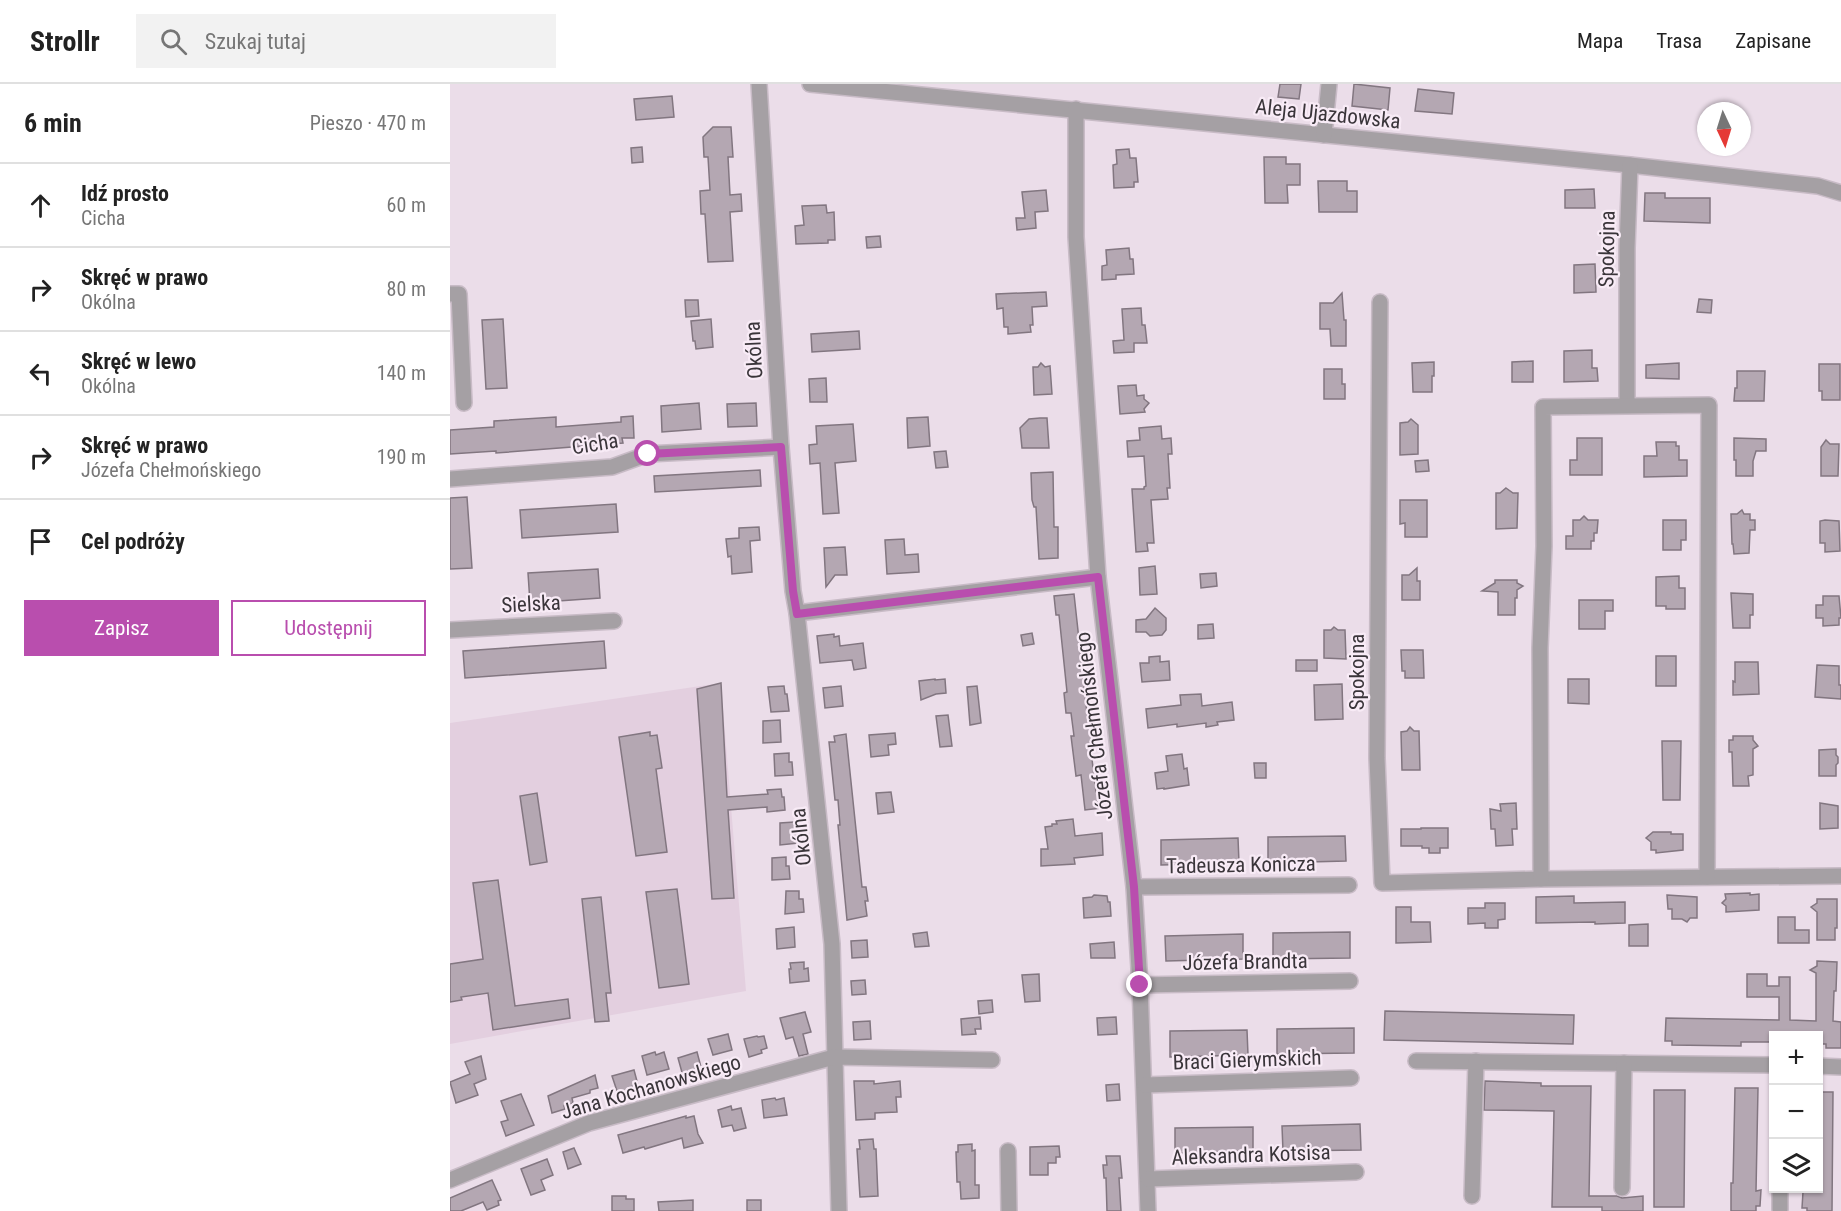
<!DOCTYPE html>
<html lang="pl">
<head>
<meta charset="utf-8">
<style>
  body { margin:0; font-family:"Roboto Condensed",sans-serif; background:#f2f2f2; color:#222 }
  .controls { position:absolute; right:18px; bottom:18px; display:grid; overflow:hidden; border-radius:0px; box-shadow:0 2px 4px #0004 }
  .controls button { width:54px; height:54px; display:grid; place-items:center; padding:0; border:0; border-bottom:2px solid #e0e0e0; background:#fff; color:#222; font:30px sans-serif }
  .compass { position:absolute; left:1247px; top:18px; width:54px; height:54px; border-radius:50%; background:#fff; box-shadow:0 2px 4px #0004; rotate:176deg }
  .stop { position:absolute; width:18px; height:18px; margin:-14px; border:4px solid #b94eae; border-radius:50%; background:#fff }
  .stop.end { background:#b94eae; border-color:#fff; box-shadow:0 2px 6px #0008 }
  .list { margin:0; padding:0; list-style:none }
  h2 { display:flex; justify-content:space-between; align-items:center; height:78px; margin:0; padding:0 24px; font-size:26px }
  h2 small { font-size:20px; font-weight:400; color:#767676 }
  .list li { display:grid; grid-template-columns:39px 1fr auto; gap:18px; align-items:center; box-sizing:border-box; height:84px; padding:0 24px; border-top:2px solid #e0e0e0 }
  .list b { display:block; font-size:22px; white-space:nowrap }
  .list p { margin:0; font-size:20px; white-space:nowrap; color:#767676 }
  .list em { font-size:20px; font-style:normal; color:#767676 }
  .actions { display:flex; gap:12px; padding:18px 24px }
  .actions a { flex:1; padding:14px 0; border:2px solid #b94eae; border-radius:0px; text-align:center; font-size:21px; color:#b94eae }
  .actions .main { background:#b94eae; color:#fff }
  .icon { flex:none; width:33px; height:33px; fill:none; stroke:currentColor; stroke-width:2; stroke-linecap:round; stroke-linejoin:round }
  .map { position:relative; flex:none; width:1391px; height:1127px; overflow:hidden }
  header { display:flex; align-items:center; gap:36px; box-sizing:border-box; height:84px; padding:0 30px; background:#fff; border-bottom:2px solid #e0e0e0 }
  header strong { font-size:28px }
  nav { display:flex; gap:33px; margin-inline-start:auto; font-size:21px }
  .search { width:420px; height:54px; background:#f2f2f2; display:flex; align-items:center; gap:15px; box-sizing:border-box; padding:0 21px; border-radius:0px; color:#767676; font-size:22px }
  main { display:flex }
  aside { flex:1; background:#fff }
  .map>svg:first-child { display:block }
  .built { fill:#e3cfdf }
  .building { fill:#b4a7b2; stroke:#827680; stroke-width:1.5 }
  .lines { fill:none; stroke-linecap:round; stroke-linejoin:round }
  .minor-casing { stroke:#c8bbc6; stroke-width:18 }
  .minor { stroke:#a5a0a4; stroke-width:15 }
  .route { stroke:#b94eae; stroke-width:8 }
  .labels { text-anchor:middle; dominant-baseline:central; stroke-width:4.5; stroke-linejoin:round; paint-order:stroke }
  .street-label { font-size:21px; fill:#3a353a; stroke:#f8ebf6 }
</style>
</head>
<body>
<header>
<strong>Strollr</strong>
<div class="search"><svg class="icon" aria-label="search" viewBox="0 0 24 24"><circle cx="10" cy="10" r="6"/><path d="M15 15l6 6"/></svg>Szukaj tutaj</div>
<nav><a>Mapa</a><a>Trasa</a><a>Zapisane</a></nav>
</header>
<main>
<aside>
<h2>6 min<small>Pieszo · 470 m</small></h2>
<ul class="list">
<li><svg class="icon" aria-label="ahead" viewBox="0 0 24 24"><path d="M12 20V5M6 11l6-6 6 6"/></svg><div><b>Idź prosto</b><p>Cicha</p></div><em>60 m</em></li>
<li><svg class="icon" aria-label="right" viewBox="0 0 24 24"><path d="M7 20v-9h11M14 6l5 5-5 5"/></svg><div><b>Skręć w prawo</b><p>Okólna</p></div><em>80 m</em></li>
<li><svg class="icon" aria-label="left" viewBox="0 0 24 24"><path d="M17 20v-9H6M10 6l-5 5 5 5"/></svg><div><b>Skręć w lewo</b><p>Okólna</p></div><em>140 m</em></li>
<li><svg class="icon" aria-label="right" viewBox="0 0 24 24"><path d="M7 20v-9h11M14 6l5 5-5 5"/></svg><div><b>Skręć w prawo</b><p>Józefa Chełmońskiego</p></div><em>190 m</em></li>
<li><svg class="icon" aria-label="arrive" viewBox="0 0 24 24"><path d="M6 21V4h12l-3 4 3 4H6"/></svg><div><b>Cel podróży</b></div></li>
</ul>
<div class="actions"><a class="main">Zapisz</a><a>Udostępnij</a></div>
</aside>
<div class="map">
<svg width="1391" height="1127" viewBox="0 0 1391 1127">
  <rect width="100%" height="100%" fill="#ebdde9"/>
  <polygon class="built" points="271,599 296,907 0,960 0,639"/>
  <g class="building">
    <polygon points="830,0 851,0 849,15 828,13"/>
    <polygon points="904,0 940,4 938,26 902,22"/>
    <polygon points="968,5 1004,9 1002,30 965,27"/>
    <polygon points="222,12 224,33 186,36 184,15"/>
    <polygon points="263,43 281,43 283,73 278,73 280,111 291,110 292,127 280,128 283,177 258,178 255,130 251,130 250,107 260,106 258,73 254,73 253,53"/>
    <polygon points="192,63 193,78 182,79 181,64"/>
    <polygon points="679,65 680,74 686,74 688,98 684,98 684,103 664,104 663,81 667,80 666,66"/>
    <polygon points="814,73 836,73 836,80 850,80 850,101 837,101 838,119 815,119"/>
    <polygon points="868,97 897,97 897,107 907,107 907,128 869,128"/>
    <polygon points="1144,105 1145,124 1115,124 1115,106"/>
    <polygon points="596,106 598,127 585,128 586,144 567,146 566,134 575,134 572,108"/>
    <polygon points="1195,109 1215,109 1215,114 1260,114 1260,139 1194,137"/>
    <polygon points="376,121 377,129 384,128 385,156 378,156 378,159 346,160 345,142 354,141 352,122"/>
    <polygon points="430,152 431,163 417,164 416,153"/>
    <polygon points="679,164 680,175 683,175 684,190 666,191 666,195 652,196 652,182 657,181 656,166"/>
    <polygon points="1145,180 1146,208 1124,209 1124,181"/>
    <polygon points="596,208 597,222 582,223 583,241 580,241 581,248 558,250 558,243 554,243 553,224 547,225 546,210"/>
    <polygon points="892,209 894,236 896,236 896,262 881,262 880,245 870,245 870,219 883,219"/>
    <polygon points="1249,215 1262,216 1261,229 1247,228"/>
    <polygon points="235,216 248,216 249,232 236,233"/>
    <polygon points="691,224 692,241 695,241 697,259 684,259 684,268 664,269 663,257 674,256 672,225"/>
    <polygon points="53,235 57,304 36,305 32,236"/>
    <polygon points="261,235 263,263 246,265 245,257 243,257 241,237"/>
    <polygon points="409,247 410,265 362,268 361,250"/>
    <polygon points="1142,266 1142,284 1147,284 1148,297 1114,298 1114,267"/>
    <polygon points="1083,277 1083,298 1062,298 1062,278"/>
    <polygon points="984,278 984,292 982,292 982,308 963,308 962,279"/>
    <polygon points="591,279 595,283 600,282 602,310 584,311 583,283 588,283"/>
    <polygon points="1229,279 1229,295 1196,294 1196,281"/>
    <polygon points="1369,280 1390,280 1390,316 1372,316 1372,307 1369,307"/>
    <polygon points="874,285 892,285 892,300 895,300 895,315 874,315"/>
    <polygon points="1287,287 1315,287 1314,317 1284,317 1285,304 1287,304"/>
    <polygon points="376,294 377,318 360,318 359,295"/>
    <polygon points="686,301 687,312 694,311 694,315 699,319 694,325 695,328 670,330 668,302"/>
    <polygon points="249,319 251,345 212,348 211,322"/>
    <polygon points="306,319 307,342 278,343 277,320"/>
    <polygon points="183,332 184,354 172,354 173,359 46,369 46,367 0,370 0,346 44,343 44,337 106,333 106,343 171,338 171,333"/>
    <polygon points="478,333 480,362 458,364 457,334"/>
    <polygon points="590,334 597,334 599,364 572,364 570,344 579,335"/>
    <polygon points="961,335 968,341 968,370 950,371 950,339 958,338"/>
    <polygon points="403,340 406,377 385,379 389,429 373,430 370,379 360,380 359,361 367,360 366,342"/>
    <polygon points="711,342 712,355 721,354 722,370 718,370 720,404 717,404 718,415 701,416 704,459 697,459 698,467 686,468 682,405 694,405 694,403 696,402 694,372 678,373 677,357 690,356 689,344"/>
    <polygon points="1127,354 1152,354 1152,391 1120,391 1120,376 1127,376"/>
    <polygon points="1284,354 1316,355 1316,367 1306,367 1303,377 1303,392 1286,392 1286,376 1284,376"/>
    <polygon points="1376,356 1380,360 1389,360 1388,392 1371,392 1371,363"/>
    <polygon points="1206,358 1226,358 1226,362 1229,362 1229,376 1237,376 1237,392 1194,393 1194,372 1207,372"/>
    <polygon points="496,367 498,383 486,384 484,368"/>
    <polygon points="978,376 979,387 966,388 965,377"/>
    <polygon points="310,386 311,402 205,408 204,392"/>
    <polygon points="603,388 604,443 608,443 608,474 589,475 586,423 584,423 582,416 581,389"/>
    <polygon points="1056,404 1063,409 1068,409 1067,444 1046,445 1046,409 1050,409"/>
    <polygon points="17,413 22,484 0,485 0,414"/>
    <polygon points="950,416 977,416 977,453 955,453 955,439 950,440"/>
    <polygon points="166,420 168,448 72,454 70,426"/>
    <polygon points="1292,426 1294,430 1300,430 1300,436 1305,436 1305,446 1300,446 1299,469 1284,470 1283,460 1282,460 1281,430 1287,430"/>
    <polygon points="1134,432 1138,436 1148,436 1147,449 1144,449 1144,457 1141,457 1141,465 1116,465 1116,452 1123,452 1123,436 1130,436"/>
    <polygon points="1213,436 1236,436 1236,456 1231,456 1231,466 1213,466"/>
    <polygon points="1375,436 1389,437 1390,467 1375,468 1375,459 1370,459 1370,437"/>
    <polygon points="309,443 310,456 300,457 302,488 282,490 281,472 278,473 276,455 289,454 289,444"/>
    <polygon points="454,455 455,471 468,470 469,488 437,490 435,456"/>
    <polygon points="395,463 397,491 385,491 376,503 374,464"/>
    <polygon points="705,482 707,510 690,511 689,484"/>
    <polygon points="967,484 967,497 970,497 970,516 952,516 952,491 959,491"/>
    <polygon points="148,485 150,514 80,519 78,489"/>
    <polygon points="766,489 767,502 751,504 750,490"/>
    <polygon points="1229,492 1229,504 1235,504 1235,525 1216,525 1216,522 1206,522 1206,493"/>
    <polygon points="1045,496 1067,496 1067,499 1073,502 1067,506 1067,514 1065,514 1065,531 1048,531 1048,508 1032,507 1045,499"/>
    <polygon points="1281,509 1303,510 1303,531 1300,531 1300,544 1283,544"/>
    <polygon points="624,510 638,638 642,638 644,649 642,649 643,659 640,659 646,708 649,707 651,724 635,726 631,691 626,692 621,652 624,652 621,629 616,629 614,609 617,608 609,531 606,531 604,512"/>
    <polygon points="1373,512 1389,512 1391,534 1389,534 1389,541 1373,542 1373,534 1366,534 1366,521 1373,521"/>
    <polygon points="1129,516 1163,516 1163,527 1155,527 1155,545 1129,545"/>
    <polygon points="705,524 716,534 716,546 712,551 700,552 696,548 686,548 686,536 696,535"/>
    <polygon points="763,540 764,554 748,555 748,541"/>
    <polygon points="884,543 888,546 895,546 896,575 874,574 874,546 881,546"/>
    <polygon points="582,549 584,560 573,562 571,551"/>
    <polygon points="384,550 384,553 389,552 390,562 413,559 416,584 404,586 402,576 370,579 367,552"/>
    <polygon points="154,557 156,584 15,594 13,567"/>
    <polygon points="951,566 973,566 974,594 955,594 955,587 952,587"/>
    <polygon points="710,572 710,578 719,577 720,596 692,598 690,579 699,579 699,573"/>
    <rect x="1206" y="572" width="20" height="30"/>
    <rect x="846" y="576" width="21" height="11"/>
    <polygon points="1285,578 1308,578 1309,610 1283,611 1283,597 1285,598"/>
    <polygon points="1367,581 1389,582 1389,601 1391,601 1391,615 1365,613"/>
    <polygon points="485,595 485,596 495,595 496,609 486,610 471,616 469,597"/>
    <polygon points="1118,595 1139,595 1139,620 1118,619"/>
    <polygon points="271,599 277,713 318,710 317,706 331,705 332,713 334,713 335,726 317,728 317,723 278,726 284,814 262,815 247,605"/>
    <polygon points="892,600 893,635 865,636 864,601"/>
    <polygon points="334,602 335,610 337,610 339,627 321,628 318,603"/>
    <polygon points="391,602 393,622 375,624 373,604"/>
    <polygon points="527,602 531,639 520,641 517,603"/>
    <polygon points="751,610 752,622 782,618 784,636 767,638 768,641 756,643 756,639 727,643 727,640 698,644 696,625 731,621 730,611"/>
    <polygon points="498,631 502,662 490,663 486,632"/>
    <polygon points="330,636 331,658 313,659 313,637"/>
    <polygon points="960,643 964,647 969,647 970,686 952,686 951,648 957,647"/>
    <polygon points="200,648 200,652 207,651 212,684 206,685 217,768 186,772 169,653"/>
    <polygon points="445,649 446,660 438,661 439,671 421,673 419,651"/>
    <polygon points="396,650 412,803 416,803 418,817 415,817 417,832 397,836 388,741 390,741 388,716 385,716 379,658 385,658 384,652"/>
    <polygon points="1283,652 1303,652 1303,656 1308,662 1303,665 1303,691 1298,692 1299,702 1283,702 1282,668 1279,668 1279,656 1283,656"/>
    <polygon points="1212,657 1231,657 1230,716 1213,716"/>
    <polygon points="1386,665 1386,671 1388,673 1388,679 1386,681 1386,692 1369,692 1369,666"/>
    <polygon points="339,669 339,678 342,678 343,691 325,692 324,670"/>
    <polygon points="732,670 734,685 737,684 739,701 714,705 714,704 707,705 705,689 718,687 716,672"/>
    <polygon points="804,679 816,679 816,694 805,694"/>
    <polygon points="441,708 444,728 428,730 426,709"/>
    <polygon points="87,709 97,778 80,781 70,712"/>
    <polygon points="1066,719 1067,745 1062,745 1063,761 1046,762 1045,745 1041,745 1040,725 1051,727 1050,720"/>
    <polygon points="1370,719 1388,722 1388,744 1370,745"/>
    <polygon points="623,735 625,752 652,749 653,771 624,774 625,780 591,782 591,765 598,765 595,743 602,742 602,740 607,740 606,737"/>
    <polygon points="344,738 345,747 347,747 348,759 330,761 330,739"/>
    <polygon points="971,744 998,744 998,764 990,764 990,769 979,769 979,764 972,764 972,762 951,762 951,745 971,745"/>
    <polygon points="1203,748 1221,748 1221,750 1233,750 1233,766 1206,769 1206,766 1201,766 1201,758 1196,754"/>
    <polygon points="895,752 896,777 818,779 818,753"/>
    <polygon points="788,754 789,779 711,781 711,756"/>
    <polygon points="336,773 336,782 339,782 340,795 322,796 322,774"/>
    <polygon points="48,796 65,922 118,915 120,934 43,946 38,909 11,913 12,916 0,918 0,880 33,875 23,799"/>
    <polygon points="227,805 239,900 209,904 196,808"/>
    <polygon points="336,807 349,807 349,815 353,815 354,828 335,830"/>
    <polygon points="1300,809 1300,811 1309,810 1309,826 1276,828 1276,822 1272,819 1276,815 1275,810"/>
    <polygon points="644,811 657,812 658,818 660,818 661,832 634,834 633,814 642,813"/>
    <polygon points="1217,811 1247,813 1247,834 1240,834 1237,838 1232,835 1222,835 1222,825 1218,825"/>
    <polygon points="1124,812 1124,819 1175,818 1175,839 1145,840 1145,838 1086,839 1086,813"/>
    <polygon points="151,813 161,909 156,909 159,937 145,938 132,815"/>
    <polygon points="1367,815 1387,815 1387,844 1385,844 1385,856 1367,856 1367,828 1361,823 1367,819"/>
    <polygon points="1035,819 1055,819 1055,835 1048,836 1048,844 1035,844 1035,839 1018,840 1018,824 1035,824"/>
    <polygon points="946,823 961,823 961,838 980,838 981,858 946,859"/>
    <polygon points="1328,833 1345,833 1345,846 1359,846 1359,859 1328,859"/>
    <polygon points="1198,840 1198,862 1179,862 1179,841"/>
    <polygon points="344,843 345,863 327,865 326,845"/>
    <polygon points="477,848 479,862 465,863 463,850"/>
    <polygon points="900,848 900,874 823,875 823,849"/>
    <polygon points="793,850 793,875 716,877 715,852"/>
    <polygon points="417,856 418,873 402,874 401,857"/>
    <polygon points="664,858 665,874 641,874 640,860"/>
    <polygon points="1367,877 1387,878 1386,907 1384,907 1383,937 1391,938 1391,964 1376,964 1376,960 1368,960 1368,951 1323,951 1323,958 1291,958 1291,962 1222,961 1222,957 1215,957 1216,934 1329,936 1329,913 1297,913 1297,890 1317,890 1317,902 1329,902 1329,893 1340,893 1340,936 1366,937 1366,889 1360,886 1367,882"/>
    <polygon points="354,878 354,885 358,884 359,897 340,899 339,885 341,885 340,879"/>
    <polygon points="589,890 590,917 575,918 572,891"/>
    <polygon points="415,896 416,910 402,911 401,897"/>
    <polygon points="542,916 543,928 529,930 528,917"/>
    <polygon points="935,927 1124,931 1123,960 934,956"/>
    <polygon points="355,928 361,948 353,950 358,970 349,972 343,953 336,955 330,934"/>
    <polygon points="530,933 531,945 525,945 526,950 512,951 511,935"/>
    <polygon points="666,933 667,950 648,951 647,934"/>
    <polygon points="420,937 421,955 404,956 403,938"/>
    <polygon points="904,944 904,969 827,970 827,945"/>
    <polygon points="797,946 798,971 720,973 720,947"/>
    <polygon points="278,950 282,966 263,971 258,955"/>
    <polygon points="307,952 308,953 314,952 317,964 311,966 312,969 299,973 294,955"/>
    <polygon points="205,968 206,971 214,968 219,985 197,991 192,972"/>
    <polygon points="247,968 251,983 245,985 246,988 233,992 228,974"/>
    <polygon points="31,972 36,995 24,1000 28,1011 6,1019 0,998 20,990 15,978"/>
    <polygon points="184,986 188,1001 179,1003 180,1007 168,1010 162,992"/>
    <polygon points="145,991 148,1004 140,1006 140,1009 122,1014 123,1019 114,1022 115,1025 102,1029 98,1012"/>
    <polygon points="404,997 424,997 424,1000 450,997 451,1013 446,1013 447,1028 425,1029 425,1035 406,1036"/>
    <polygon points="1035,997 1091,999 1091,1002 1141,1002 1139,1112 1167,1112 1172,1114 1193,1112 1193,1127 1152,1127 1152,1123 1102,1123 1104,1027 1034,1026"/>
    <polygon points="669,1000 670,1016 657,1017 656,1001"/>
    <polygon points="1285,1004 1308,1004 1306,1107 1311,1106 1310,1122 1306,1122 1306,1127 1281,1127 1281,1099 1283,1099"/>
    <polygon points="1204,1006 1235,1006 1234,1123 1204,1123"/>
    <polygon points="1368,1008 1383,1008 1382,1127 1357,1127 1357,1124 1352,1124 1353,1108 1357,1108 1357,1104 1368,1104"/>
    <polygon points="71,1010 84,1041 56,1052 51,1038 58,1036 51,1017"/>
    <polygon points="325,1014 326,1016 334,1014 337,1031 314,1034 312,1016"/>
    <polygon points="281,1022 282,1026 291,1024 296,1044 284,1047 282,1041 272,1043 268,1026"/>
    <polygon points="236,1032 236,1034 244,1032 248,1050 253,1059 234,1064 232,1054 195,1065 194,1063 173,1069 168,1051"/>
    <polygon points="910,1040 911,1066 833,1067 832,1042"/>
    <polygon points="803,1043 803,1067 725,1069 725,1044"/>
    <polygon points="423,1055 424,1065 426,1065 428,1112 410,1113 407,1065 410,1065 409,1056"/>
    <polygon points="522,1060 522,1067 525,1066 525,1101 529,1101 529,1114 511,1115 510,1098 507,1098 506,1068 508,1068 508,1061"/>
    <polygon points="609,1062 610,1073 606,1073 606,1079 598,1079 598,1091 580,1091 580,1063"/>
    <polygon points="124,1064 131,1080 118,1085 113,1068"/>
    <polygon points="656,1072 670,1072 672,1094 669,1094 671,1127 657,1127 656,1094 654,1094 653,1081 657,1081"/>
    <polygon points="97,1075 103,1091 91,1096 95,1106 81,1111 71,1085"/>
    <polygon points="42,1096 51,1116 48,1117 49,1121 37,1126 33,1118 11,1127 0,1127 0,1114"/>
    <polygon points="162,1112 176,1112 176,1115 184,1115 184,1127 162,1127"/>
    <polygon points="243,1116 243,1127 209,1127 208,1118"/>
    <rect x="297" y="1116" width="14" height="11"/>
  </g>
  <g class="lines">
    <defs>
      <g id="minor">
        <polyline points="309,0 331,363 343,507 347,529 382,860 389,1127"/>
        <polyline points="360,0 1180,81 1368,102 1391,109"/>
        <polyline points="626,25 626,153 648,493 684,803 690,901 698,1127"/>
        <polyline points="874,51 879,0"/>
        <polyline points="0,210 9,210 14,319"/>
        <polyline points="930,218 927,674 932,799 1091,795 1391,792"/>
        <polyline points="1177,321 1177,164 1180,81"/>
        <polyline points="0,395 162,383 198,370 331,363"/>
        <polyline points="347,529 648,493"/>
        <polyline points="0,546 164,537"/>
        <polyline points="1091,795 1090,564 1094,462 1093,323 1259,321 1257,793"/>
        <polyline points="684,803 899,801"/>
        <polyline points="690,901 900,897"/>
        <polyline points="966,977 1324,981"/>
        <polyline points="1368,982 1391,983"/>
        <polyline points="695,1001 901,994"/>
        <polyline points="558,1067 559,1127"/>
        <polyline points="698,1095 906,1088"/>
        <polyline points="0,1096 139,1039 384,973 542,976"/>
        <polyline points="1172,1104 1174,979"/>
        <polyline points="1022,1112 1026,977"/>
        <polyline points="1330,1125 1330,1104"/>
      </g>
    </defs>
    <use href="#minor" class="minor-casing"/>
    <use href="#minor" class="minor"/>
  </g>
  <g class="lines">
    <polyline class="route" points="198,370 331,363 343,507 347,530 648,493 684,803 690,901"/>
  </g>
  <g class="labels">
    <g class="street-label">
      <text transform="translate(878 30) rotate(6)">Aleja Ujazdowska</text>
      <text transform="translate(1157 165) rotate(-89)">Spokojna</text>
      <text transform="translate(304 266) rotate(-93)">Okólna</text>
      <text transform="translate(145 360) rotate(-9)">Cicha</text>
      <text transform="translate(81 520) rotate(-3)">Sielska</text>
      <text transform="translate(907 588) rotate(-90)">Spokojna</text>
      <text transform="translate(644 642) rotate(-97)">Józefa Chełmońskiego</text>
      <text transform="translate(351 753) rotate(-96)">Okólna</text>
      <text transform="translate(791 781) rotate(-1)">Tadeusza Konicza</text>
      <text transform="translate(795 878) rotate(-1)">Józefa Brandta</text>
      <text transform="translate(797 976) rotate(-2)">Braci Gierymskich</text>
      <text transform="translate(201 1003) rotate(-16)">Jana Kochanowskiego</text>
      <text transform="translate(801 1071) rotate(-2)">Aleksandra Kotsisa</text>
    </g>
  </g>
</svg>
<div class="controls">
<button>+</button>
<button>−</button>
<button><svg class="icon" aria-label="layers" viewBox="0 0 24 24"><path d="M12 4l9 5-9 5-9-5zM3 14l9 5 9-5"/></svg></button>
</div>
<svg class="compass" viewBox="-18 -18 36 36"><path d="M0-13l5 13h-10z" fill="#e53935"/><path d="M0 13l5-13h-10z" fill="#767676"/></svg>
<div class="stop" style="left:198px;top:370px"></div>
<div class="stop end" style="left:690px;top:901px"></div>
</div>
</main>
</body>
</html>
